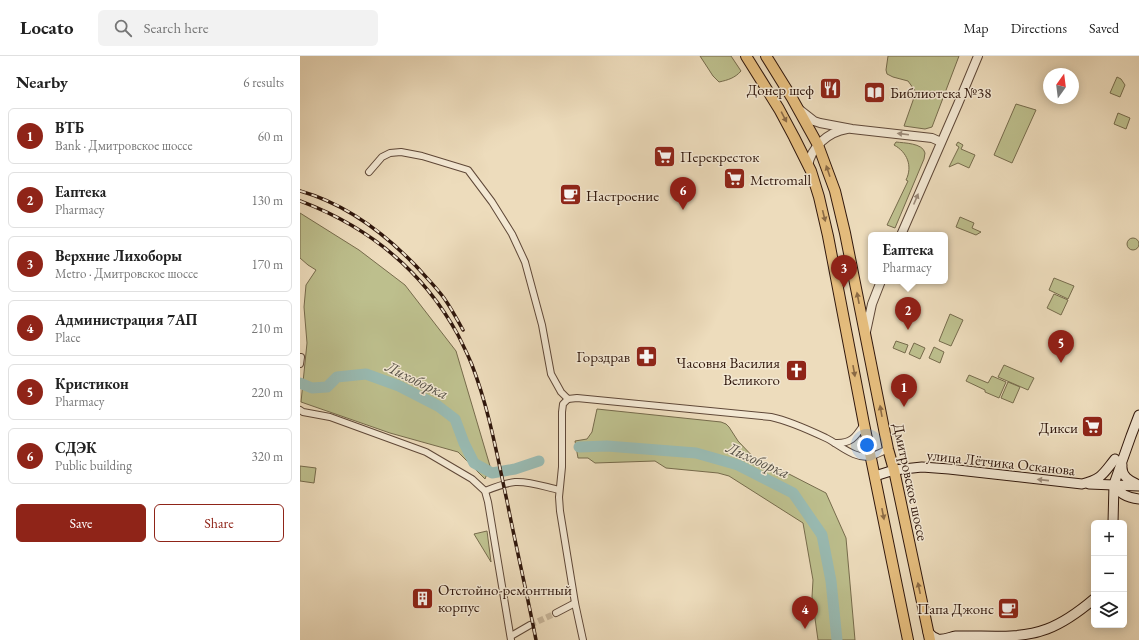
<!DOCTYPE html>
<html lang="en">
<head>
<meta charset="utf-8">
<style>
  body { margin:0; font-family:"EB Garamond",serif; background:#f2f2f2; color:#222 }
  .controls { position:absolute; right:12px; bottom:12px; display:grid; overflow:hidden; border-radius:6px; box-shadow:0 2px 10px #0003 }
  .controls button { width:36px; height:36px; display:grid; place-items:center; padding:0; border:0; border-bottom:1px solid #e0e0e0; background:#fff; color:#222; font:20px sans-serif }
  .compass { position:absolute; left:743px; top:12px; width:36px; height:36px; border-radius:50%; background:#fff; box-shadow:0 2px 10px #0003; rotate:14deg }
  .you { position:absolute; left:567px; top:389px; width:14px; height:14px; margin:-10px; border:3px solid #fff; border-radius:50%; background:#1a73e8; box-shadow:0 0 0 6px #1a73e833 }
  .badge { display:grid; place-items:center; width:26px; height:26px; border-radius:50%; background:#8f2418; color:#fff; font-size:13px; font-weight:700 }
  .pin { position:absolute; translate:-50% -33px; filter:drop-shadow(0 1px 2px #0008) }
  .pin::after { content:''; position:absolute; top:21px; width:14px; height:12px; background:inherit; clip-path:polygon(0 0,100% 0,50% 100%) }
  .popup { position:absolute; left:568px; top:176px; width:80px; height:52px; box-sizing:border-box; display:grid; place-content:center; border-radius:6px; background:#fff; filter:drop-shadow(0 1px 3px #0005); font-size:13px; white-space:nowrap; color:#767676 }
  .popup b { font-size:15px; color:#222 }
  .popup::after { content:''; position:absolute; left:50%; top:100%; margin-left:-8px; border:8px solid transparent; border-top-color:#fff }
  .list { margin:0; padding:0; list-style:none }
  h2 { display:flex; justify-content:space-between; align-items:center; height:52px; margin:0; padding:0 16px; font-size:17px }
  h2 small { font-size:13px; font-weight:400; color:#767676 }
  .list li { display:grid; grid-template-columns:26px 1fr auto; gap:12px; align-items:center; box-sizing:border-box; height:56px; margin:0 8px 8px; padding:0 8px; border:1px solid #e0e0e0; border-radius:6px }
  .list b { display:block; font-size:15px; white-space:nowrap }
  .list p { margin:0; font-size:13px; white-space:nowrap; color:#767676 }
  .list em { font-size:13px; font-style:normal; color:#767676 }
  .actions { display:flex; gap:8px; padding:12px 16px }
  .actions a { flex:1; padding:9px 0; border:1px solid #8f2418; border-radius:6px; text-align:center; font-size:14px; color:#8f2418 }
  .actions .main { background:#8f2418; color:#fff }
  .icon { flex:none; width:22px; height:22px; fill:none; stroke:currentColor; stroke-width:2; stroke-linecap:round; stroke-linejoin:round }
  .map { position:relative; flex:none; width:839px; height:584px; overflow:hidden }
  header { display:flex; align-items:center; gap:24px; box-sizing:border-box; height:56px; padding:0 20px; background:#fff; border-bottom:1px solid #e0e0e0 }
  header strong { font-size:19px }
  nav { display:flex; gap:22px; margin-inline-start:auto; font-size:14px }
  .search { width:280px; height:36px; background:#f2f2f2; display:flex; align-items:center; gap:10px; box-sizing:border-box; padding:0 14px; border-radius:6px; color:#767676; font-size:15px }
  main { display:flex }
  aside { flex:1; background:#fff }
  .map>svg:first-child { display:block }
  .green { fill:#bdbf8d; stroke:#766b4c }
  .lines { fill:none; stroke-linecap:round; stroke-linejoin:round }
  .river { stroke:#99bbb3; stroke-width:11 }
  .minor-tunnel { stroke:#c7b599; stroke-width:6; stroke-dasharray:6 3; stroke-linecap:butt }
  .minor-casing { stroke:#5f4838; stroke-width:8 }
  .tertiary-casing { stroke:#5f4838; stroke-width:10 }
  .secondary-casing { stroke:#30170c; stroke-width:11 }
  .primary-casing { stroke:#30170c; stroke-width:12 }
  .minor { stroke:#f3e8d3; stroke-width:6 }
  .tertiary { stroke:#f3e8d3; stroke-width:8 }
  .secondary { stroke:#f3e8d3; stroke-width:9 }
  .primary { stroke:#e6be7e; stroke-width:10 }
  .rail-casing { stroke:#30170c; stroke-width:3.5 }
  .rail { stroke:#f3e8d3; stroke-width:2; stroke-dasharray:6; stroke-linecap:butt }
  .oneway { fill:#8b6a45 }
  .oneway2 { fill:#9b8a79 }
  .labels { text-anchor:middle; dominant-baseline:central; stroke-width:3; stroke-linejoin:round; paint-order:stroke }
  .poi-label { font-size:15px; fill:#30170c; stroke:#f3e8d3; text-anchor:end }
  .street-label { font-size:15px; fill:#30170c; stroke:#f3e8d3 }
  .water-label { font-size:16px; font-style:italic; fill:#555046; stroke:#f3e8d3 }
</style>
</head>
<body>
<header>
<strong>Locato</strong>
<div class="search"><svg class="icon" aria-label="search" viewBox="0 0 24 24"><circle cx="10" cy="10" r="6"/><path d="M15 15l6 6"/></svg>Search here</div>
<nav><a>Map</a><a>Directions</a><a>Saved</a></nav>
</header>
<main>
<aside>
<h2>Nearby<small>6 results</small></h2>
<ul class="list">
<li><span class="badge">1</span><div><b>ВТБ</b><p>Bank · Дмитровское шоссе</p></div><em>60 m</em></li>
<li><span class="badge">2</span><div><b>Еаптека</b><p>Pharmacy</p></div><em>130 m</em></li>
<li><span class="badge">3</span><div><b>Верхние Лихоборы</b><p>Metro · Дмитровское шоссе</p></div><em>170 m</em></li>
<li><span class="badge">4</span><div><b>Администрация 7АП</b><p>Place</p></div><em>210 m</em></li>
<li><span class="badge">5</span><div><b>Кристикон</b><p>Pharmacy</p></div><em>220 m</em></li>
<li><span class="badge">6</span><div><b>СДЭК</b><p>Public building</p></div><em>320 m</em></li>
</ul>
<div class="actions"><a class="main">Save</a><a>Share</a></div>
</aside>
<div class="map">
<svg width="839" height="584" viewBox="0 0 839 584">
  <rect width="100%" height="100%" fill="#eddcbc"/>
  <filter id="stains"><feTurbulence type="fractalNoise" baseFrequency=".005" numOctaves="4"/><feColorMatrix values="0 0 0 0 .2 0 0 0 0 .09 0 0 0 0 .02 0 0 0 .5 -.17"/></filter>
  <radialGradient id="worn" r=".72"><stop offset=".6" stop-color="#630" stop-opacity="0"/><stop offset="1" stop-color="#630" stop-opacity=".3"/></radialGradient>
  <g class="green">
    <path d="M400,0H431L441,15C435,22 428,24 419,26L413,20Z"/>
    <polygon points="588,0 659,0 632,71 625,73 604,70 616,36 608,25 593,21 587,18 586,14"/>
    <polygon points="817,21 821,23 825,29 820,41 810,37"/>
    <polygon points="716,48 736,54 712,107 694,99"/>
    <polygon points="818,57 830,62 826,73 814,68"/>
    <path d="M596,86C604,87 623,87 625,97C625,99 624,101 624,103L595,172L587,169L608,125L606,124C613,110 607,96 594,89Z"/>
    <polygon points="658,86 663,89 661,93 675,99 669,112 658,107 649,111 659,91 656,89"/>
    <polygon points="0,157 59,194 105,229 156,295 190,410 185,423 158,396 90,377 1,346 7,287 4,251 6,229 16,214 8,209 0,202"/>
    <polygon points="660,161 674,167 672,172 681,176 676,179 656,171"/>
    <circle cx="833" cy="188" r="6"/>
    <polygon points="754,222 774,230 768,243 749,234"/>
    <polygon points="754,238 768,244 761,259 747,252"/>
    <polygon points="650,258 663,264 651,290 639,285"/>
    <polygon points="596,285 608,289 605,297 593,292"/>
    <polygon points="614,287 625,292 620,303 609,298"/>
    <polygon points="634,291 644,296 640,307 629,302"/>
    <polygon points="704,309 734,322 728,334 698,321"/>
    <polygon points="669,319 688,327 692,320 706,326 699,342 685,336 685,334 666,325"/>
    <polygon points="708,326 720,331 713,347 701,342"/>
    <polygon points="297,353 421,366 426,368 429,371 438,385 457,405 489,418 526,437 546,482 555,584 518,584 512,541 513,524 503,467 429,420 418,417 366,412 355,405 295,407 288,402 278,402 275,385 287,383 292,376"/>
    <polygon points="0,410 16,412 14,427 0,425"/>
    <polygon points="187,475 191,506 174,478"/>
  </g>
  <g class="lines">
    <g class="river">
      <polyline points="0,327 12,332 27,331 37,321 66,318 99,330 138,350 155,363 164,387 174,407 192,417 215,413 239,405"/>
      <polyline points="279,391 307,390 396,397 438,409 493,437 522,479 531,525 537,584"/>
    </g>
    <polyline class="minor-tunnel" points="230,569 256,557"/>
    <defs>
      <g id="minor">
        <polyline points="69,116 82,101 90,97 101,96 122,100 168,114 192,146 212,178 225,206 242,269 251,318 261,336 268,343"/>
        <polyline points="0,308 1,301"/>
        <path d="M268,343L277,342L471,361C490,365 509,374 526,382C540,389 555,404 571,400C577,399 583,395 588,393"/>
        <polyline points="268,343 263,348 262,356 262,411 259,441 260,455 275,547 283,584"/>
        <polyline points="0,354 3,356 30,361 126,396 172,423 185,435 188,446 211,584"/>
        <path d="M535,387C552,388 556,380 564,368"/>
        <path d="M185,435C195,431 205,427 215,426C230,425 245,431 259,434"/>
        <polyline points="256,557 275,547"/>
        <polyline points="211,580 230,569"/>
      </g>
      <g id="tertiary">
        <polyline points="500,54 514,65 520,67 552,73 632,82 641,86"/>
        <path d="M508,110C511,91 528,76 547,73"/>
        <polyline points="601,179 658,48 678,0"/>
        <polyline points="566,276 572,248 581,225"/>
      </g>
      <g id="secondary">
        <path d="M822,409C821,420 829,425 839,429"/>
        <path d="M575,420L594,414L622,411L649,413L782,428C802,423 803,418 815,403"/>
        <polyline points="789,428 839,430"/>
        <path d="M814,428C819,438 829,442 839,443"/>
        <polyline points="813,467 814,428 831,380 839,359"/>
        <path d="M628,576C631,579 633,582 638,583C644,584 650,581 656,580C686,579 718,584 747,573C763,567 781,554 794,543"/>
      </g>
      <g id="primary">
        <polyline points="446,0 479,53 494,81 511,115 519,141 528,180 564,368 608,584"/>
        <polyline points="466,0 492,42 518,89 535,135 545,177 588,393 594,414 630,584"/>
      </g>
    </defs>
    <use href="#minor" class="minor-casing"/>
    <use href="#tertiary" class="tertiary-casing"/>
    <use href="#secondary" class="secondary-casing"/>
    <use href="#primary" class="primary-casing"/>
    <use href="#minor" class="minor"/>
    <use href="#tertiary" class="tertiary"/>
    <use href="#secondary" class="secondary"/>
    <use href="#primary" class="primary"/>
    <defs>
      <g id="rail">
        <path d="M0,135C46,148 83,176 116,210C125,220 136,231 144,242C151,252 157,263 163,274"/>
        <path d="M0,145C69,171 123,215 158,279C163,289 168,299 172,309C189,353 197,399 207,445C216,491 227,537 236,584"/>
      </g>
    </defs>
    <use href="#rail" class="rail-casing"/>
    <use href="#rail" class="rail"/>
  </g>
  <defs><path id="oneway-solid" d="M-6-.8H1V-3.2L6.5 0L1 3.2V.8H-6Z"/></defs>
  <g class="oneway">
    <use href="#oneway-solid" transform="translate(484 61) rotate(62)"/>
    <use href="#oneway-solid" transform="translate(528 115) rotate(-109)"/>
    <use href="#oneway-solid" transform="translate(524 160) rotate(76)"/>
    <use href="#oneway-solid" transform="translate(558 242) rotate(-101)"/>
    <use href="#oneway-solid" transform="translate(554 315) rotate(80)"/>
    <use href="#oneway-solid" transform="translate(581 355) rotate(-100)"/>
    <use href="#oneway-solid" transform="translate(583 458) rotate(79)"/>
    <use href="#oneway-solid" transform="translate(619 532) rotate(-102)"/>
  </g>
  <g class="oneway2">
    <use href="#oneway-solid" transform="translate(603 78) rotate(-173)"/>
    <use href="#oneway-solid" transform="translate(616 143) rotate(-67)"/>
    <use href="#oneway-solid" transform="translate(743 424) rotate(-174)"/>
  </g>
  <defs>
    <symbol id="restaurant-square" viewBox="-11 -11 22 22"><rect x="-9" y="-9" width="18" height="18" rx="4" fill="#8f2418" stroke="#f3e8d3"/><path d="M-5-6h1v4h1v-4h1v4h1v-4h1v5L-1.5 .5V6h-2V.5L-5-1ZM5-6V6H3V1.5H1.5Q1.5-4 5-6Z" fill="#fff"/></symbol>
    <symbol id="library-square" viewBox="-11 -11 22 22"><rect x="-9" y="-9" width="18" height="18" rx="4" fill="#8f2418" stroke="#f3e8d3"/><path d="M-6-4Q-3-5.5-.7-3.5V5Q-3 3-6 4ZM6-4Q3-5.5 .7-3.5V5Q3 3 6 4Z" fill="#fff"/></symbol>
    <symbol id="supermarket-square" viewBox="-11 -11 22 22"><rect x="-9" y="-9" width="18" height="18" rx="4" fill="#8f2418" stroke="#f3e8d3"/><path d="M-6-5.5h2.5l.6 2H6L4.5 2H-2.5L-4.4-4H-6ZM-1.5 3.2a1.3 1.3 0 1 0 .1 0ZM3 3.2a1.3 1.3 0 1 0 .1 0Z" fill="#fff"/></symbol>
    <symbol id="cafe-square" viewBox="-11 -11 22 22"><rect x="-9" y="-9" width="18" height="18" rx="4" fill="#8f2418" stroke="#f3e8d3"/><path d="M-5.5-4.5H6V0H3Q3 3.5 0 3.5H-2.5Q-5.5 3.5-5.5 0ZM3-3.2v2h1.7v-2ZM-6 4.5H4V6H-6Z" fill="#fff"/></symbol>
    <symbol id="pharmacy-square" viewBox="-11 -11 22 22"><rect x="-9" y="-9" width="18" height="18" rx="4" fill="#8f2418" stroke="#f3e8d3"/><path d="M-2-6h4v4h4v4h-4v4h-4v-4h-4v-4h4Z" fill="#fff"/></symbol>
    <symbol id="church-square" viewBox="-11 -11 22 22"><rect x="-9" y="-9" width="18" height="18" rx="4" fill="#8f2418" stroke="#f3e8d3"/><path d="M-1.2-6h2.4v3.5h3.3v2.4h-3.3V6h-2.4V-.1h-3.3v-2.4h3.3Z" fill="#fff"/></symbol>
    <symbol id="building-square" viewBox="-11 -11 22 22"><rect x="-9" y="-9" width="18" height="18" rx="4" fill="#8f2418" stroke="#f3e8d3"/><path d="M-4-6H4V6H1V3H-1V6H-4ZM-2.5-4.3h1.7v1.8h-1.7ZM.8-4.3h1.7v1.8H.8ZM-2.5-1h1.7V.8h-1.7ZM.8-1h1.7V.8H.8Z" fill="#fff"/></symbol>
  </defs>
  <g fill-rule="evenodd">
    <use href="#restaurant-square" x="518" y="20" width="25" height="25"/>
    <use href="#library-square" x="562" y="24" width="25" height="25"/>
    <use href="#supermarket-square" x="352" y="88" width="25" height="25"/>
    <use href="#supermarket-square" x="422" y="110" width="25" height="25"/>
    <use href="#cafe-square" x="258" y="126" width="25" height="25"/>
    <use href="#pharmacy-square" x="334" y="288" width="25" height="25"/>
    <use href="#church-square" x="484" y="302" width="25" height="25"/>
    <use href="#supermarket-square" x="780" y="358" width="25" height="25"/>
    <use href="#building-square" x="110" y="530" width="25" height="25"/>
    <use href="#cafe-square" x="696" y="540" width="25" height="25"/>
  </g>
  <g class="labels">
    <g class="poi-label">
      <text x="514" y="33">Донер шеф</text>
      <text x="590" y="36" text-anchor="start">Библиотека №38</text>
      <text x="380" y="100" text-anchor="start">Перекресток</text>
      <text x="450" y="123" text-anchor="start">Metromall</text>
      <text x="286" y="139" text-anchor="start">Настроение</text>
      <text x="330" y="300">Горздрав</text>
      <text x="480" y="306">Часовня Василия<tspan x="480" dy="17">Великого</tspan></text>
      <text x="778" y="371">Дикси</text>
      <text x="138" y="533" text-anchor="start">Отстойно-ремонтный<tspan x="138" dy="17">корпус</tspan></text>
      <text x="694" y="552">Папа Джонс</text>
    </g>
    <g class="street-label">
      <text transform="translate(701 406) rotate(6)">улица Лётчика Осканова</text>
      <text transform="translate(611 426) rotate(78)">Дмитровское шоссе</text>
    </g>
    <g class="water-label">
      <text transform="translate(117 324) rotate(26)">Лихоборка</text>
      <text transform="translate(458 404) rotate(24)">Лихоборка</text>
    </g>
  </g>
  <rect width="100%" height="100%" filter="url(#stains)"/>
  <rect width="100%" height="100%" fill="url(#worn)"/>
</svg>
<div class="controls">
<button>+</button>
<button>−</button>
<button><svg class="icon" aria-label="layers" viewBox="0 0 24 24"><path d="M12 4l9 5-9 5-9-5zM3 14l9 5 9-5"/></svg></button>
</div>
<svg class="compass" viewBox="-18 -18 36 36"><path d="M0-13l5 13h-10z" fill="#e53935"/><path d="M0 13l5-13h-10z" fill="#767676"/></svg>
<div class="you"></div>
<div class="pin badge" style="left:604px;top:351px">1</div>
<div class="pin badge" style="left:608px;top:274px">2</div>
<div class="popup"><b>Еаптека</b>Pharmacy</div>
<div class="pin badge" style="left:544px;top:232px">3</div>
<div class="pin badge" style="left:505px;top:573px">4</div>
<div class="pin badge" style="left:761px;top:307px">5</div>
<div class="pin badge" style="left:383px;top:154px">6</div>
</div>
</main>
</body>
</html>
